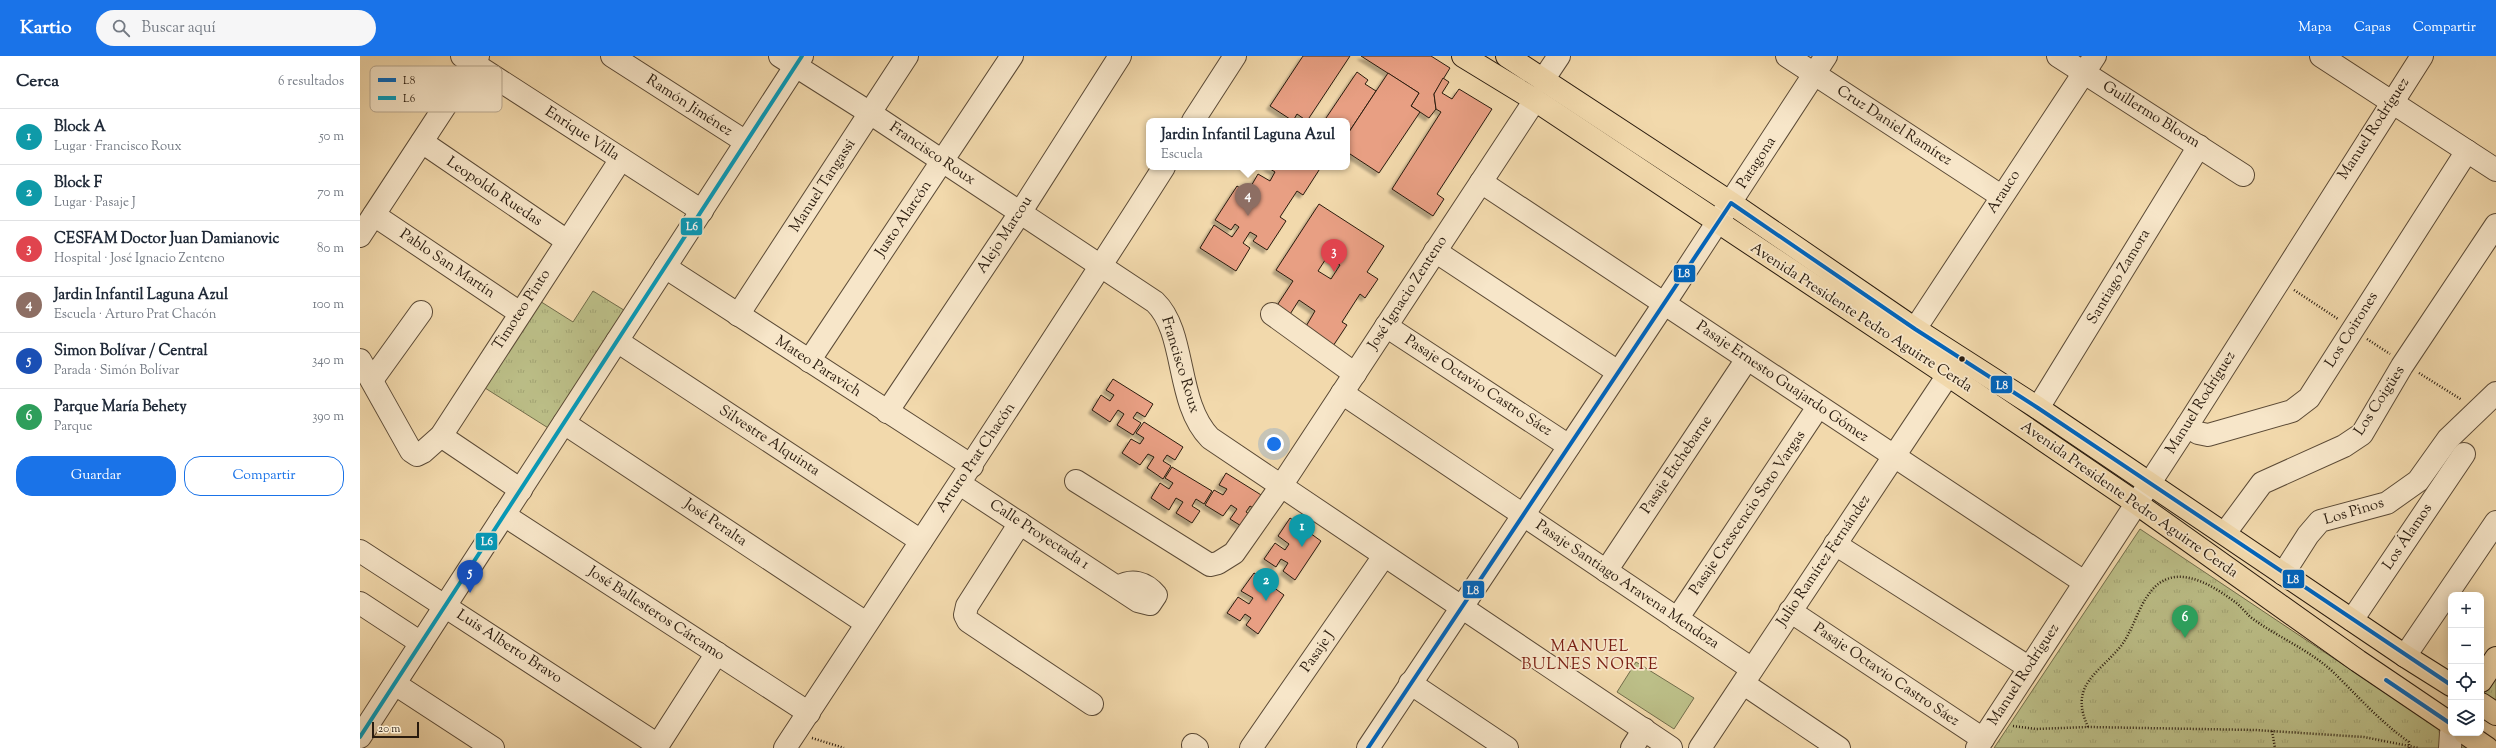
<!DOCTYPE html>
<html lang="es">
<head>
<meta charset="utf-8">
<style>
  body { margin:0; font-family:"Sorts Mill Goudy",serif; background:#f6f6f7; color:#1f2937 }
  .controls { position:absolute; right:12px; bottom:12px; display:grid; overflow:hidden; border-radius:8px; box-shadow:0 2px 10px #0003 }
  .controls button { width:36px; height:36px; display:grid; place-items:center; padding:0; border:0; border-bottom:1px solid #e0e1e3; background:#fff; color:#1f2937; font:20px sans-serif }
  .scale { position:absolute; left:12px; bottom:10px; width:47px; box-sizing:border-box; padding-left:4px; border:2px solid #291b0e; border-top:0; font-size:11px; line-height:14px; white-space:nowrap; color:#291b0e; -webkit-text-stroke:3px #f7e6c9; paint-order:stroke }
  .you { position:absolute; left:914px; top:388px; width:14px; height:14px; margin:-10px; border:3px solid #fff; border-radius:50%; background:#1a73e8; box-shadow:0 0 0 6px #1a73e833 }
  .badge { display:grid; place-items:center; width:26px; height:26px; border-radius:50%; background:#1a73e8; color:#fff; font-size:13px; font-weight:700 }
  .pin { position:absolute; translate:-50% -33px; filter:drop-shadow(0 1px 2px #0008) }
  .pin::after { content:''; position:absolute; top:21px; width:14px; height:12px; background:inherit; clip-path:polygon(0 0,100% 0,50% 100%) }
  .popup { position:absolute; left:786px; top:62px; width:204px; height:52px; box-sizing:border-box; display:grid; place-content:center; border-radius:8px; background:#fff; filter:drop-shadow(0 1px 3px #0005); font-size:13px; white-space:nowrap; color:#747a83 }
  .popup b { font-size:15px; color:#1f2937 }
  .popup::after { content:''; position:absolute; left:50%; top:100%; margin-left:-8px; border:8px solid transparent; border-top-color:#fff }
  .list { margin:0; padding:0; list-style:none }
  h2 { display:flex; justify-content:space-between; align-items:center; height:52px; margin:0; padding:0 16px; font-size:17px }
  h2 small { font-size:13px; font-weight:400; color:#747a83 }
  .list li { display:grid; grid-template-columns:26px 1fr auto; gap:12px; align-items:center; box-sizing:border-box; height:56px; padding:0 16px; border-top:1px solid #e0e1e3 }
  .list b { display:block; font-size:15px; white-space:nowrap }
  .list p { margin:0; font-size:13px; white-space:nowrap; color:#747a83 }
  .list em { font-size:13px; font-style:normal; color:#747a83 }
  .actions { display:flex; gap:8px; padding:12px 16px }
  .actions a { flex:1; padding:9px 0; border:1px solid #1a73e8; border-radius:16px; text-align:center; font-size:14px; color:#1a73e8 }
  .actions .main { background:#1a73e8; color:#fff }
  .icon { flex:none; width:22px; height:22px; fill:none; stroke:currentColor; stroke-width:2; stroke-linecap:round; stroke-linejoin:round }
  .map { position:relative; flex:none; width:2136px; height:692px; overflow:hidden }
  header { display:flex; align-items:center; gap:24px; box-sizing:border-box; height:56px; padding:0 20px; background:#1a73e8; color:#fff }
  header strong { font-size:19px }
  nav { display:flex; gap:22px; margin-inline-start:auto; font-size:14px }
  .search { width:280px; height:36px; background:#f6f6f7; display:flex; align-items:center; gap:10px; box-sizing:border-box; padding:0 14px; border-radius:22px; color:#747a83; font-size:15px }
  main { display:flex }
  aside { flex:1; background:#fff }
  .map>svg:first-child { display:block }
  .park { fill:url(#park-tufts); stroke:#726d4b }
  .pitch { fill:#bcbf88; stroke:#726d4b }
  .building { fill:#e89f83; stroke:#291b0e; fill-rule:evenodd; filter:url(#shadow) }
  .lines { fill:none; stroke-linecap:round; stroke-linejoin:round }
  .minor-casing { stroke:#5b4a36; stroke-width:24 }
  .major-casing { stroke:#291b0e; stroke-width:24 }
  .path { stroke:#291b0e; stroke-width:2.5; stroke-dasharray:1 2; stroke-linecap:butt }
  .minor { stroke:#f7e6c9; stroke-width:22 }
  .major { stroke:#f2d9ac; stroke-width:22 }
  .bus-1-casing { stroke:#f7e6c9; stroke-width:7 }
  .bus-2-casing { stroke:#f7e6c9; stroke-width:7 }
  .bus-1 { stroke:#0065bd; stroke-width:4 }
  .bus-2 { stroke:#049bbb; stroke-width:4 }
  .bus-dot { fill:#291b0e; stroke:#f7e6c9; stroke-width:1.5 }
  .labels { text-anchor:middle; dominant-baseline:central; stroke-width:3.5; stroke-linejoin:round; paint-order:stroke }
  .street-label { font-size:15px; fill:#291b0e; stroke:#f7e6c9 }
  .neighbourhood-label { font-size:16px; letter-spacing:1px; fill:#7a1f14; stroke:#f7e6c9 }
  .key { fill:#f7e6c9; stroke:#b9a991; stroke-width:1 }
  .key-label { font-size:11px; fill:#291b0e }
  .line-badge { stroke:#f7e6c9; stroke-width:1.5 }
  .badge-label { font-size:11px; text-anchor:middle; font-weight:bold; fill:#fff }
</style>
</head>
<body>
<header>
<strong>Kartio</strong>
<div class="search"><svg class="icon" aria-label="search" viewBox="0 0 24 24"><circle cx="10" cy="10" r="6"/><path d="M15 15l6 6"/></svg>Buscar aquí</div>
<nav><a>Mapa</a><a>Capas</a><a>Compartir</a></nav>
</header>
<main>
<aside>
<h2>Cerca<small>6 resultados</small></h2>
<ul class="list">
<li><span class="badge" style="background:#0f9aa8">1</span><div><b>Block A</b><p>Lugar · Francisco Roux</p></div><em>50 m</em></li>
<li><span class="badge" style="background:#0f9aa8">2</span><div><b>Block F</b><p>Lugar · Pasaje J</p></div><em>70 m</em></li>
<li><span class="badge" style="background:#e0444e">3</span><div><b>CESFAM Doctor Juan Damianovic</b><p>Hospital · José Ignacio Zenteno</p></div><em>80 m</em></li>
<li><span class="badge" style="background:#8d6e63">4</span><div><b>Jardin Infantil Laguna Azul</b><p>Escuela · Arturo Prat Chacón</p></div><em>100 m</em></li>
<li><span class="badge" style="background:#1a4fb4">5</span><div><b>Simon Bolívar / Central</b><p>Parada · Simón Bolívar</p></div><em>340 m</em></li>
<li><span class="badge" style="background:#2e9e5b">6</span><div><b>Parque María Behety</b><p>Parque</p></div><em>390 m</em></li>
</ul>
<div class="actions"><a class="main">Guardar</a><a>Compartir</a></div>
</aside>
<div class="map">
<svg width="2136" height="692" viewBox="0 0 2136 692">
  <defs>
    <pattern id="park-tufts" width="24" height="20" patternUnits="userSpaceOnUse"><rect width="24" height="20" fill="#bcbf88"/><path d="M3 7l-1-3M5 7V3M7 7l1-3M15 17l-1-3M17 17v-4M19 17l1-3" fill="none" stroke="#a2a474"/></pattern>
    <filter id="shadow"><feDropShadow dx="-3.5" dy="3.5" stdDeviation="1" flood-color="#0004"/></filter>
  </defs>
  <rect width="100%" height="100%" fill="#f2d9ac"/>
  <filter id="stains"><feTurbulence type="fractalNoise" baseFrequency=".005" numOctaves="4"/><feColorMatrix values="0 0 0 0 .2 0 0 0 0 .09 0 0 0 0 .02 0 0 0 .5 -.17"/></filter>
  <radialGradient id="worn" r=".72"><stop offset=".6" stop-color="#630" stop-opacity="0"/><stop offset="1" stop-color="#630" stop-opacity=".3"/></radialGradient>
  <g class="park">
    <polygon points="233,235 267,256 193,375 125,332 175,242 213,266"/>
    <polygon points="1780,473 2108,692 1634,692"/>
    <polygon points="2136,613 2136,645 2121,635"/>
  </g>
  <polygon class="pitch" points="1276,606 1334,642 1314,673 1257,636"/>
  <g class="building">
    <polygon points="943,0 990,0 947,65 937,58 933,65 910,50"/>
    <polygon points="1001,0 1071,0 1090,12 1074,38 1076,53 1069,62 1051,50 1059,37"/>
    <polygon points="997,16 1008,24 1005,28 1016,35 987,79 987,65 964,65"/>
    <polygon points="1028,17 1059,37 1051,50 1060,56 1019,117 987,96 987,79"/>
    <polygon points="1083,22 1089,26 1082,37 1092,43 1099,33 1132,53 1077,138 1084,143 1073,160 1032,133 1081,56 1076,53 1074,38"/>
    <polygon points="907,111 961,111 943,139 937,135 920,161 926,165 907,194 893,185 897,180 890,176 883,187 890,192 876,215 840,192 854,169 872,181 879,171 875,168 871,174 855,164 877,130 894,141 896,136 890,132 898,118 910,125 915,116"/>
    <path d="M959,148L1024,190L1007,216L1018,223L1005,242L1000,238L982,266L987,269L973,290L945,272L955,255L939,244L927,263L914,254L933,225L916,214ZM967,201L980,209L971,223L958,215Z"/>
    <polygon points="753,323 793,348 785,361 777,356 773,362 781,367 773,379 757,369 764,358 758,354 750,366 732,354 741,339 750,345 754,339 746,334"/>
    <polygon points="784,366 823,391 815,404 807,399 803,405 811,410 803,423 787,412 794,401 788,398 780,409 762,397 771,383 780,388 784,382 776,377"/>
    <polygon points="812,411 852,435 844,448 836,443 832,450 840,455 832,467 816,457 823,446 816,442 809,454 791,442 800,427 809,433 813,427 805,422"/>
    <polygon points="866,417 906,442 898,455 890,450 886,456 894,461 886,473 870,463 877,453 871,449 863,460 845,449 854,434 863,439 867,433 859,429"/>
    <polygon points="930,462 945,472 939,481 945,484 950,477 961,485 935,524 923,515 928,507 921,503 916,511 904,503 915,487 925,494 929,488 918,480"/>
    <polygon points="894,517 908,526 903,535 908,539 913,531 924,539 898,578 886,569 891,562 885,558 880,565 867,557 878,541 889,548 893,542 881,535"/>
  </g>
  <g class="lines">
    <defs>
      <g id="minor">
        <polyline points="102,0 342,155"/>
        <polyline points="252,0 386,86"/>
        <path d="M420,0L510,57L795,246C827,277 815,346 850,382L1311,692"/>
        <polyline points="1427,0 1641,140"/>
        <polyline points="1698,0 1883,119"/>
        <polyline points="1961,0 2136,114"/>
        <polyline points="1183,24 1199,0"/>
        <polyline points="833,65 875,0"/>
        <polyline points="62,86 207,185"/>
        <polyline points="1121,126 1724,526"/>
        <polyline points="14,159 160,257"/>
        <polyline points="0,180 118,0"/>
        <polyline points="1075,195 1258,316"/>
        <polyline points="305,211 612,410"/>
        <polyline points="912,258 995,318"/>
        <polyline points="378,259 547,0"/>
        <polyline points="1026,270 1209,390"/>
        <polyline points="1555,273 1735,0"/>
        <polyline points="257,285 561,485"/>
        <polyline points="0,304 51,395 57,399 63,396 81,380 261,103"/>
        <polyline points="449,305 652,0"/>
        <polyline points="12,324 61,256"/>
        <polyline points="982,337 1392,613"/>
        <polyline points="1678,352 1839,90"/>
        <polyline points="527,356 660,157 760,0"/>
        <polyline points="204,367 506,567"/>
        <polyline points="1827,370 1838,377 1848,379 1932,355 1949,342 2107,95"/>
        <polyline points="81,380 161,434"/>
        <polyline points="716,425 850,509 858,507 874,497 921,430 1175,44"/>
        <path d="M600,428L778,545L790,548L796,539C785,526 772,523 758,531"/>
        <polyline points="144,459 449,657"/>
        <polyline points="660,467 607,550 605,559 608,565 732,648"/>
        <polyline points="1865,477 1902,427 1984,390 2002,378 2042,310 2136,169"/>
        <polyline points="1475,488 1668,611"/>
        <polyline points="0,495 298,689"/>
        <polyline points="1246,515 1387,303"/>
        <polyline points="1923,518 1948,479 1960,465 2027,447 2058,425 2088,383 2136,337"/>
        <polyline points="0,547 61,587"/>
        <polyline points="1430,555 1623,683"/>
        <polyline points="1317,563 1458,351"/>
        <polyline points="1992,564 2104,398"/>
        <polyline points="2045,600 2136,466"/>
        <polyline points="1050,627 1147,692"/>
        <polyline points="35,628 133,692"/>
        <polyline points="1384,628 1479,692"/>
        <polyline points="0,681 442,0"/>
        <polyline points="833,689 837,692"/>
        <polyline points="296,692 357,597"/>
        <path d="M425,692C552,499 680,306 804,111"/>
        <polyline points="891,692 1024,500"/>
        <polyline points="1008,692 1304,248 1466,0"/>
        <polyline points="1272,692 1284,673"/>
        <polyline points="1340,692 1588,319"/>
        <polyline points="1617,692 1827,370 2062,0"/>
        <polyline points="2090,692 2091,677"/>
      </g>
      <g id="major">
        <polyline points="1103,0 1175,44 1588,319 1776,447 1998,605 2091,668"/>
        <polyline points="1147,0 1371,147 1555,273 1678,352 2045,600 2091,629"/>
        <polyline points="2121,625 2136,602"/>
        <polyline points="2121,648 2136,658"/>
        <polyline points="2105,677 2127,692"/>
      </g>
    </defs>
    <use href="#minor" class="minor-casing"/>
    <use href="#major" class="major-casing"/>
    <g class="path">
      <polyline points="1934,234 1978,263"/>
      <polyline points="2007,283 2030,298"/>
      <polyline points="2059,317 2102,344"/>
      <polyline points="1653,670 1676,673 1728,671 1895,674 2004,681 2059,692"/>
      <path d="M1728,671C1709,629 1737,619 1761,590C1776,570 1780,540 1801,526C1825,511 1856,532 1875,546C1882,551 1886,558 1893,563C1918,581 1947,593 1971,614C1997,639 2019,665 2049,686V692"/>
      <polyline points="1912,675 1915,692"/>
      <polyline points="452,682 484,692"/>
    </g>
    <use href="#minor" class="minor"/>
    <use href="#major" class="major"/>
    <defs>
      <g id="bus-1">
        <polyline points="2026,624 2091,668"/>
        <polyline points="1008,692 1371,147 1555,273 1678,352 2091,629"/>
      </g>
      <polyline id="bus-2" points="0,681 442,0"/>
    </defs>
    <use href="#bus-1" class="bus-1-casing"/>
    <use href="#bus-2" class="bus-2-casing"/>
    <use href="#bus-1" class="bus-1"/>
    <use href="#bus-2" class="bus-2"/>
  </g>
  <circle class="bus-dot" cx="1602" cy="303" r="3.5"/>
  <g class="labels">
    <g class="street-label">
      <text transform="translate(329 50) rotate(33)">Ramón Jiménez</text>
      <text transform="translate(1791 59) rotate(32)">Guillermo Bloom</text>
      <text transform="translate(1534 70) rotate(33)">Cruz Daniel Ramírez</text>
      <text transform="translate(2014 73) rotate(-57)">Manuel Rodríguez</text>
      <text transform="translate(222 78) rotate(33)">Enrique Villa</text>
      <text transform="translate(572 98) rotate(34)">Francisco Roux</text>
      <text transform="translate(1397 107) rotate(-57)">Patagona</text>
      <text transform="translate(463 130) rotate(-57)">Manuel Tangassi</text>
      <text transform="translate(134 136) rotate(34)">Leopoldo Ruedas</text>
      <text transform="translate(1644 136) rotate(-57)">Arauco</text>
      <text transform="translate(544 163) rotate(-56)">Justo Alarcón</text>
      <text transform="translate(645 179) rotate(-57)">Alejo Marcou</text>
      <text transform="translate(87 208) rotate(34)">Pablo San Martín</text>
      <text transform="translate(1759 221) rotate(-59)">Santiago Zamora</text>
      <text transform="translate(1048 237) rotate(-57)">José Ignacio Zenteno</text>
      <text transform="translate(162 254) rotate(-57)">Timoteo Pinto</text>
      <text transform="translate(1501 262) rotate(33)">Avenida Presidente Pedro Aguirre Cerda</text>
      <text transform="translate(1992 274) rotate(-58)">Los Coirones</text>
      <text transform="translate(820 309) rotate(73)">Francisco Roux</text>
      <text transform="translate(458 311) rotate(33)">Mateo Paravich</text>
      <text transform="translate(1422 326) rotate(34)">Pasaje Ernesto Guajardo Gómez</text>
      <text transform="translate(1118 330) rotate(33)">Pasaje Octavio Castro Sáez</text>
      <text transform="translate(2020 345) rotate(-57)">Los Coigües</text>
      <text transform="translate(1841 347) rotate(-58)">Manuel Rodríguez</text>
      <text transform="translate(409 385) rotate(33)">Silvestre Alquinta</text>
      <text transform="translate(616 402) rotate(-56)">Arturo Prat Chacón</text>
      <text transform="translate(1317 409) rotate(-56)">Pasaje Etchebarne</text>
      <text transform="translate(1769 444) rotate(35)">Avenida Presidente Pedro Aguirre Cerda</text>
      <text transform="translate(1994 456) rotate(-17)">Los Pinos</text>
      <text transform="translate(1388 457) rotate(-56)">Pasaje Crescencio Soto Vargas</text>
      <text transform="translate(355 467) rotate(34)">José Peralta</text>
      <text transform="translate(679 479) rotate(33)">Calle Proyectada 1</text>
      <text transform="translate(2048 481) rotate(-56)">Los Álamos</text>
      <text transform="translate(1464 505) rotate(-56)">Julio Ramírez Fernández</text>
      <text transform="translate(1267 529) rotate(34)">Pasaje Santiago Aravena Mendoza</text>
      <text transform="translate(296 558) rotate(33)">José Ballesteros Cárcamo</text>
      <text transform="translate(149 591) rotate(33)">Luis Alberto Bravo</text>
      <text transform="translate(958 596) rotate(-55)">Pasaje J</text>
      <text transform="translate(1526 619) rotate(34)">Pasaje Octavio Castro Sáez</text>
      <text transform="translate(1664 619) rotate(-57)">Manuel Rodríguez</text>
    </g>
    <g class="neighbourhood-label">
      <text x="1230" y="591">MANUEL<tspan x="1230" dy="18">BULNES NORTE</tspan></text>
    </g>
  </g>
  <rect x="10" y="10" width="132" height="46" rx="6" class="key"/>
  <rect x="18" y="22" width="18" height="4" fill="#0065bd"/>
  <rect x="18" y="40" width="18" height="4" fill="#049bbb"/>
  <g class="key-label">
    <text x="43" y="28">L8</text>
    <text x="43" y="46">L6</text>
  </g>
  <g class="line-badge">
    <rect x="320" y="161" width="23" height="19" rx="4" fill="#049bbb"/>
    <rect x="1313" y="208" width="23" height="19" rx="4" fill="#0065bd"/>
    <rect x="1630" y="319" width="23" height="19" rx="4" fill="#0065bd"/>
    <rect x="115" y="476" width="23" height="19" rx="4" fill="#049bbb"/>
    <rect x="1922" y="513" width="23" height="20" rx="4" fill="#0065bd"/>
    <rect x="1102" y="524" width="23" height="19" rx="4" fill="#0065bd"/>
  </g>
  <g class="badge-label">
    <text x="332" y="174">L6</text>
    <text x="1324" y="221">L8</text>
    <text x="1642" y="333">L8</text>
    <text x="127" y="489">L6</text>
    <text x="1933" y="527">L8</text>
    <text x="1113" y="538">L8</text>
  </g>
  <rect width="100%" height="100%" filter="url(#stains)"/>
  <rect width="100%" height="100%" fill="url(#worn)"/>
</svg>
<div class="controls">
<button>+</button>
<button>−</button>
<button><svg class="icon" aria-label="locate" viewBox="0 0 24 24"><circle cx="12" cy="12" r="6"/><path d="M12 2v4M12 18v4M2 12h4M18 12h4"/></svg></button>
<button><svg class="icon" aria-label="layers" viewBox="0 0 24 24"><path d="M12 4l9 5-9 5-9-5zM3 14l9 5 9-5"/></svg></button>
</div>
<div class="scale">20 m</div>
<div class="you"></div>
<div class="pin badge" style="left:942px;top:491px;background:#0f9aa8">1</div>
<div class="pin badge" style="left:906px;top:545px;background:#0f9aa8">2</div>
<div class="pin badge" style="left:974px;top:216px;background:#e0444e">3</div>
<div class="pin badge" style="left:888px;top:160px;background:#8d6e63">4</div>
<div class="popup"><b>Jardin Infantil Laguna Azul</b>Escuela</div>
<div class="pin badge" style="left:110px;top:537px;background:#1a4fb4">5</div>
<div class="pin badge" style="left:1825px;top:582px;background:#2e9e5b">6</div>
</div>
</main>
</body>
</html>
